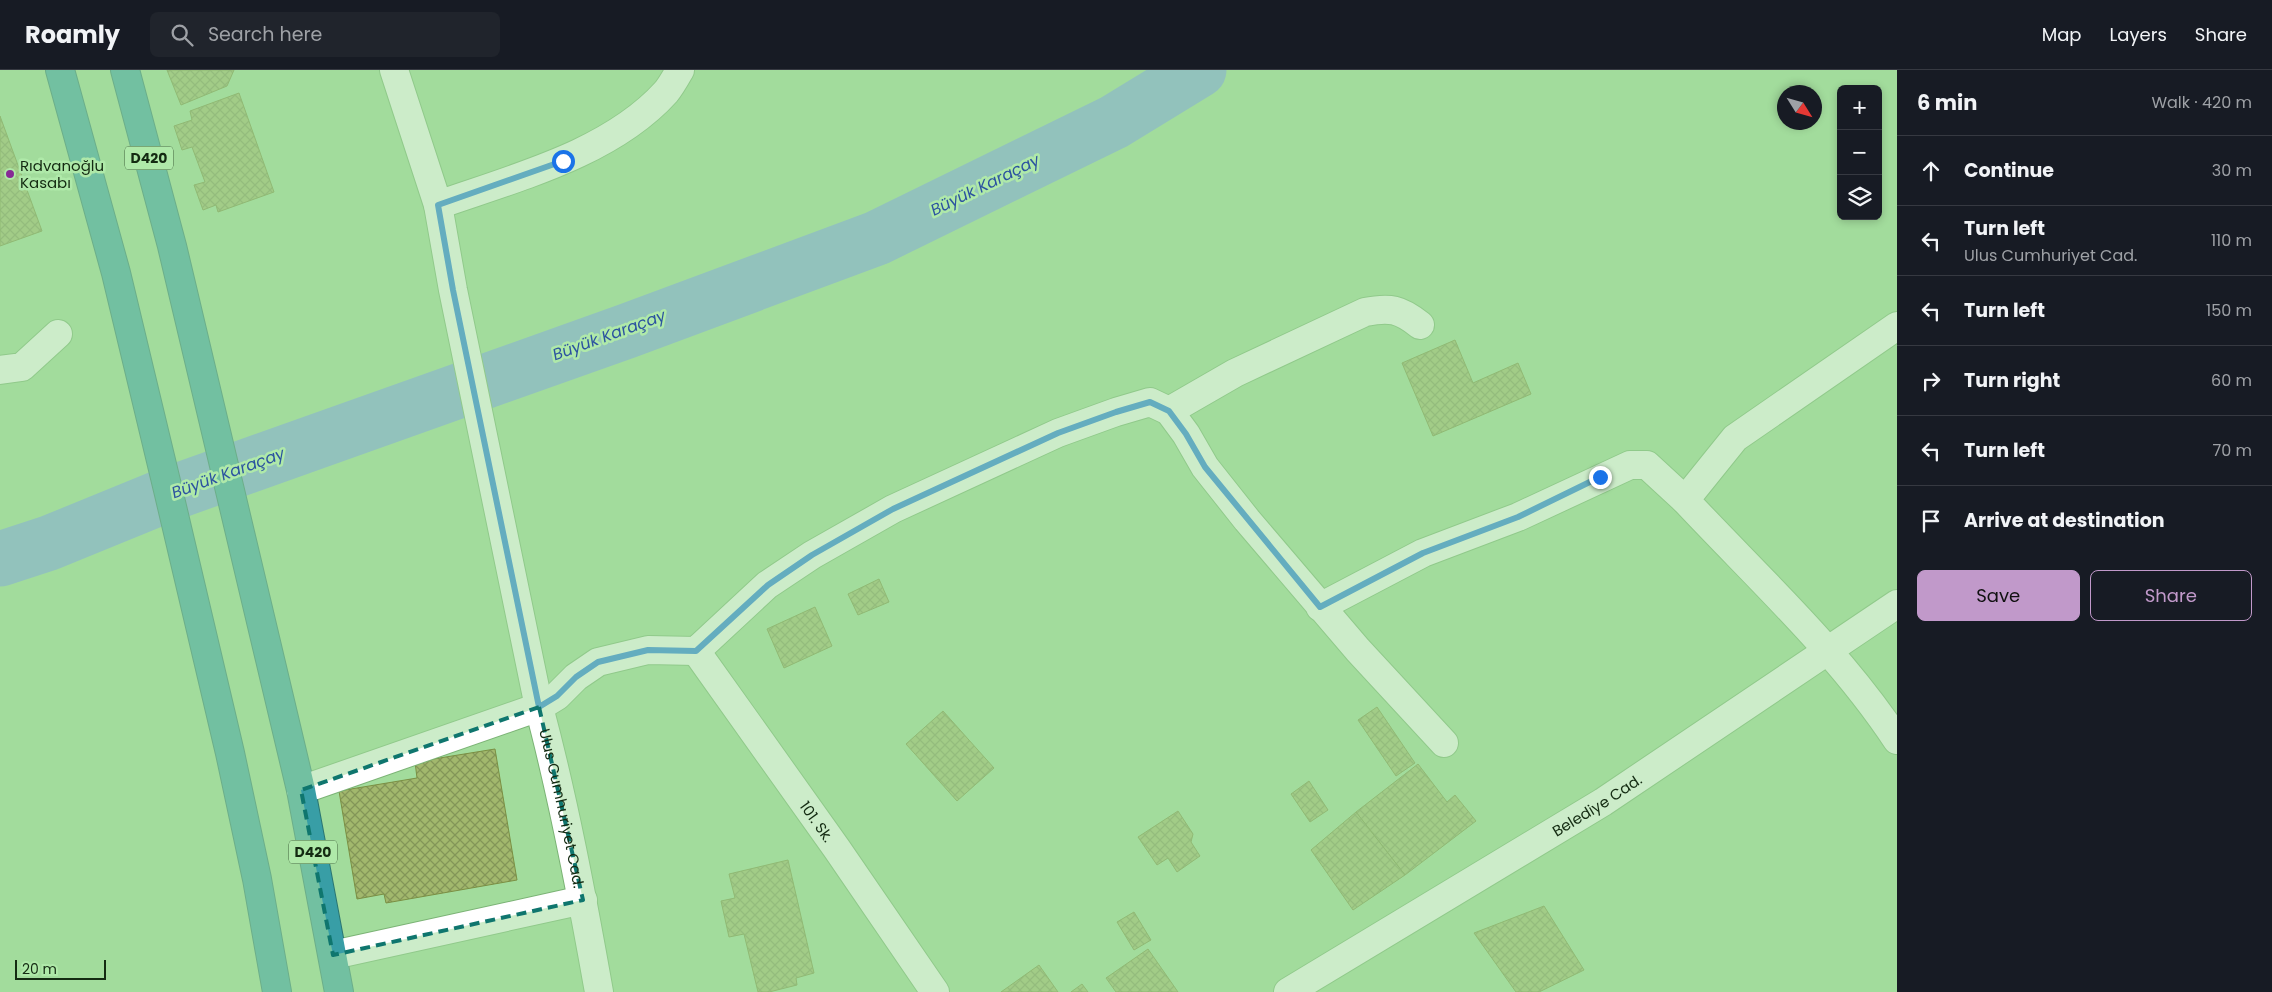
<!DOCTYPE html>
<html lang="en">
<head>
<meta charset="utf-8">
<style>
  body { margin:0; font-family:Poppins,sans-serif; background:#20242c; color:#f1f3f6 }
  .controls { position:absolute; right:15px; top:15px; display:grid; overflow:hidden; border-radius:8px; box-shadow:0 2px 8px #0003 }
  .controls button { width:45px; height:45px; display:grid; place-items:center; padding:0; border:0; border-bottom:1px solid #363941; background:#171b24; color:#f1f3f6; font:25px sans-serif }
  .compass { position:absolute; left:1777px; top:15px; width:45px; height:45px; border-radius:50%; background:#171b24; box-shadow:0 2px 8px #0003; rotate:127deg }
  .scale { position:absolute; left:15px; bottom:12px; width:91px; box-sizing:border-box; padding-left:5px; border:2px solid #142b12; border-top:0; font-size:14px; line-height:18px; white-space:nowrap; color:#142b12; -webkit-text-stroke:4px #afe9a9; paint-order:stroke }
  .stop { position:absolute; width:15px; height:15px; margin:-11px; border:4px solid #1a73e8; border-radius:50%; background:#fff }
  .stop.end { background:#1a73e8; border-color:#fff; box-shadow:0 1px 5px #0008 }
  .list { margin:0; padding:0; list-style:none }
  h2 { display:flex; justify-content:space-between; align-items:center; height:65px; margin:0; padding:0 20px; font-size:21px }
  h2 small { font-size:16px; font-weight:400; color:#9ea1a6 }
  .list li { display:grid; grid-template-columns:32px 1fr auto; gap:15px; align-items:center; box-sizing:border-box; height:70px; padding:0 20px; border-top:1px solid #363941 }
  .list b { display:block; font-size:19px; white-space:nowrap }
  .list p { margin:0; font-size:16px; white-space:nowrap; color:#9ea1a6 }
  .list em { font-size:16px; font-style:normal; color:#9ea1a6 }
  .actions { display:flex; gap:10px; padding:15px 20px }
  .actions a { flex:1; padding:11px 0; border:1px solid #c199ca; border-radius:8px; text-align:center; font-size:18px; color:#c199ca }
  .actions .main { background:#c199ca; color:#111 }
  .icon { flex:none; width:28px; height:28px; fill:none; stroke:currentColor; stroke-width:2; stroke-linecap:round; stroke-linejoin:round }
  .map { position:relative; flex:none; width:1897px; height:922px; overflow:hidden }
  header { display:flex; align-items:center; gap:30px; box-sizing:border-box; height:70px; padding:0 25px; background:#171b24; border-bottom:1px solid #363941 }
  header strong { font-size:24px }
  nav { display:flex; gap:28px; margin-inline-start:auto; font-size:18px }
  .search { width:350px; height:45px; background:#20242c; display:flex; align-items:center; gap:12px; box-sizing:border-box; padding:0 18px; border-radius:8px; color:#9ea1a6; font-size:19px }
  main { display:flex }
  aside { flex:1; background:#171b24 }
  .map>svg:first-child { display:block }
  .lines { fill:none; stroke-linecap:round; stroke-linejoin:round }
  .river { stroke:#7fa2e3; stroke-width:55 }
  .building { fill:url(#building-cross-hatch); stroke:#7a8f43 }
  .minor-casing { stroke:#7bb375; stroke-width:30 }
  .highway-casing { stroke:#2b7672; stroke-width:30 }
  .minor { stroke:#fff; stroke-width:28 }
  .highway { stroke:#389ea6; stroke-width:28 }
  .route { stroke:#1a73e8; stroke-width:6 }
  .marked { fill:none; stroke:#0f766e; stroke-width:4; stroke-dasharray:10 6; stroke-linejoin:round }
  .poi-dot { fill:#872a95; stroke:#afe9a9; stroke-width:2 }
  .labels { text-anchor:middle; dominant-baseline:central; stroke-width:5; stroke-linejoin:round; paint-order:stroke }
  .shield { fill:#afe9a9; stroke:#42643f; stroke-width:1 }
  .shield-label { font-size:14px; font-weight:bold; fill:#142b12 }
  .poi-label { font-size:15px; fill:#142b12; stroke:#afe9a9; text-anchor:start }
  .street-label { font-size:15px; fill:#142b12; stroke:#afe9a9 }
  .water-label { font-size:16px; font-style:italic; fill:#2c53a0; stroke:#afe9a9 }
</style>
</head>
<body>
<header>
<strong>Roamly</strong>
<div class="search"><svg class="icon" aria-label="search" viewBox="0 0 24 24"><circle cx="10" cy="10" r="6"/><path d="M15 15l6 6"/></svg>Search here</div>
<nav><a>Map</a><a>Layers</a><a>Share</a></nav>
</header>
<main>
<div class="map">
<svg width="1897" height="922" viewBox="0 0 1897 922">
  <defs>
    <pattern id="building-cross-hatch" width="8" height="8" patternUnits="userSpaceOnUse" patternTransform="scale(1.25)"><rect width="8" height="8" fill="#a2b86d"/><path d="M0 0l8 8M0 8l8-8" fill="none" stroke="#839658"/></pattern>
  </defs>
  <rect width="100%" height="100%" fill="#a2dc9c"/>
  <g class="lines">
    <polyline class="river" points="0,489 49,473 169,424 627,261 877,168 1114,52 1199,0"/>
  </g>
  <g class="building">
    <polygon points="167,0 234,0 227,16 181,35"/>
    <polygon points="239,23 274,122 218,142 216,135 203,140 194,115 205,112 192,77 182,80 174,56 192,50 190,41"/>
    <polygon points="0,46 42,161 0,176"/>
    <polygon points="1455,270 1473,313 1518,293 1531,324 1433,366 1402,293"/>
    <polygon points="879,509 889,532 858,545 848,524"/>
    <polygon points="815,537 832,576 784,598 767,559"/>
    <polygon points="1377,637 1415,693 1396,706 1358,650"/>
    <polygon points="943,641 994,698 957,731 906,674"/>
    <polygon points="495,679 517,810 386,833 384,824 357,829 339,721 417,708 415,692"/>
    <polygon points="1418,694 1447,732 1455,725 1476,751 1405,805 1356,742"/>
    <polygon points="1309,711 1328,740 1310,752 1291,724"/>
    <polygon points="1178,741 1193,764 1191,772 1200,786 1177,802 1168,788 1157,795 1138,767"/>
    <polygon points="1356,742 1405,805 1353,840 1311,780"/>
    <polygon points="788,790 814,903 796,908 797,915 769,922 758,922 744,864 729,867 721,831 735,828 729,804"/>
    <polygon points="1544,836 1584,900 1539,922 1516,922 1474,863"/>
    <polygon points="1134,842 1151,870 1134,880 1117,852"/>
    <polygon points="1148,879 1178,922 1116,922 1106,908"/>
    <polygon points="1039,895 1058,922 1001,922"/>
    <polygon points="1082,914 1088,922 1071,922"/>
  </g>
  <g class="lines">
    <defs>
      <g id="minor">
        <path id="s1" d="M394,0L438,135L453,220L539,637C564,731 582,826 599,922"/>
        <path d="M438,135C514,108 610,84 666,22C671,16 676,7 680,0"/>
        <path d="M1897,256L1735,368L1685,430C1757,507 1839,582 1897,670"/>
        <polyline points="0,300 22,297 58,264"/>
        <path d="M1169,341L1235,303L1365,242C1390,237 1400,239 1420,255"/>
        <polyline points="1320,537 1423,483 1518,447 1630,395 1647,395 1685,430"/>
        <path id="s2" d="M696,581L837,779L935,922"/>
        <polyline points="301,720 539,637 557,626 576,607 598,592 648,580 696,581 767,515 812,485 893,439 1058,363 1116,342 1150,332 1169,341 1186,364 1205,397 1247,450 1358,580 1444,673"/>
        <polyline points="333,885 583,830"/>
        <path id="s3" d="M1288,922L1603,732L1897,534"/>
      </g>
      <g id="highway">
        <polyline points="60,0 116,203 169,424 230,683 257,809 277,922"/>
        <polyline points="125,0 172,176 301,720 339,922"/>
      </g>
    </defs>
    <use href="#minor" class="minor-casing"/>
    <use href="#highway" class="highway-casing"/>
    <use href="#minor" class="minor"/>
    <use href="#highway" class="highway"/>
  </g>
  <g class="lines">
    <polyline class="route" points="563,91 438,135 453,220 539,637 557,626 576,607 598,592 648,580 696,581 768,515 812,485 893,439 1058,363 1116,342 1150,332 1169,341 1186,364 1205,397 1320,537 1423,483 1518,447 1600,407"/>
  </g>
  <path d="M0 0H1897V922H0ZM539,637L583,830L333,885L301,720Z" fill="#a2dc9c" fill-opacity=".55" fill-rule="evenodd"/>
  <path class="marked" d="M539,637L583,830L333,885L301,720Z"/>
  <circle class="poi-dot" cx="10" cy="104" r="5"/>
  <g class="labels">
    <g class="shield">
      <rect x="125" y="76.5" width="48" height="23" rx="4"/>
      <rect x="289" y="770.5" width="48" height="23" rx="4"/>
    </g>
    <g class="shield-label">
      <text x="149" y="88">D420</text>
      <text x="313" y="782">D420</text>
    </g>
    <g class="poi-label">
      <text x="20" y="95">Rıdvanoğlu<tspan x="20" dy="17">Kasabı</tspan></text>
    </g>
    <g class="street-label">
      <text stroke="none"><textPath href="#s3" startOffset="361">Belediye Cad.</textPath></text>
      <text stroke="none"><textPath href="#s1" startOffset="758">Ulus Cumhuriyet Cad.</textPath></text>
      <text stroke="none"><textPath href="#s2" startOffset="209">101. Sk.</textPath></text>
    </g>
    <g class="water-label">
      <text transform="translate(985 115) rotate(-26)">Büyük Karaçay</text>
      <text transform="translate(609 265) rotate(-20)">Büyük Karaçay</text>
      <text transform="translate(228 403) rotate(-20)">Büyük Karaçay</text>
    </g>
  </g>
</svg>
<div class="controls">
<button>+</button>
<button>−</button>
<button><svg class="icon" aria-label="layers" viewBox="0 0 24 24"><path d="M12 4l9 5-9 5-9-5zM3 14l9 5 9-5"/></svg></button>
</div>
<svg class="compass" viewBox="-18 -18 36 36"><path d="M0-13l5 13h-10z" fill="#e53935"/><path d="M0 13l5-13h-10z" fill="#9ea1a6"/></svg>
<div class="scale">20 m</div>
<div class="stop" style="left:563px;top:91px"></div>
<div class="stop end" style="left:1600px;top:407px"></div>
</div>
<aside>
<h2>6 min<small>Walk · 420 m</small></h2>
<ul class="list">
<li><svg class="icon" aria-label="ahead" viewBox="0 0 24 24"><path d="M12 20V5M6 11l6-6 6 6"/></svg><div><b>Continue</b></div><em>30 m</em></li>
<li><svg class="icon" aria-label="left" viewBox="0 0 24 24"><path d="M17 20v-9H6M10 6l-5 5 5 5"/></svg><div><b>Turn left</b><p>Ulus Cumhuriyet Cad.</p></div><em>110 m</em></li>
<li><svg class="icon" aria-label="left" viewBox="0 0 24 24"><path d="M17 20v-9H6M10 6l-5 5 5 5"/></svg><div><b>Turn left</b></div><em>150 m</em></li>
<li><svg class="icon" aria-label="right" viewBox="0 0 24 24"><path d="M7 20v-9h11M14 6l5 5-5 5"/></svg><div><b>Turn right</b></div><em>60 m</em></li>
<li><svg class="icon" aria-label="left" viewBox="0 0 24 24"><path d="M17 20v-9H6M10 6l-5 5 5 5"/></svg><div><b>Turn left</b></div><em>70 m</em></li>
<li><svg class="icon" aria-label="arrive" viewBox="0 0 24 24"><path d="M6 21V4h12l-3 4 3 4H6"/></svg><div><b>Arrive at destination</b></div></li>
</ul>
<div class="actions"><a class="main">Save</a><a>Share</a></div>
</aside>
</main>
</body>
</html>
